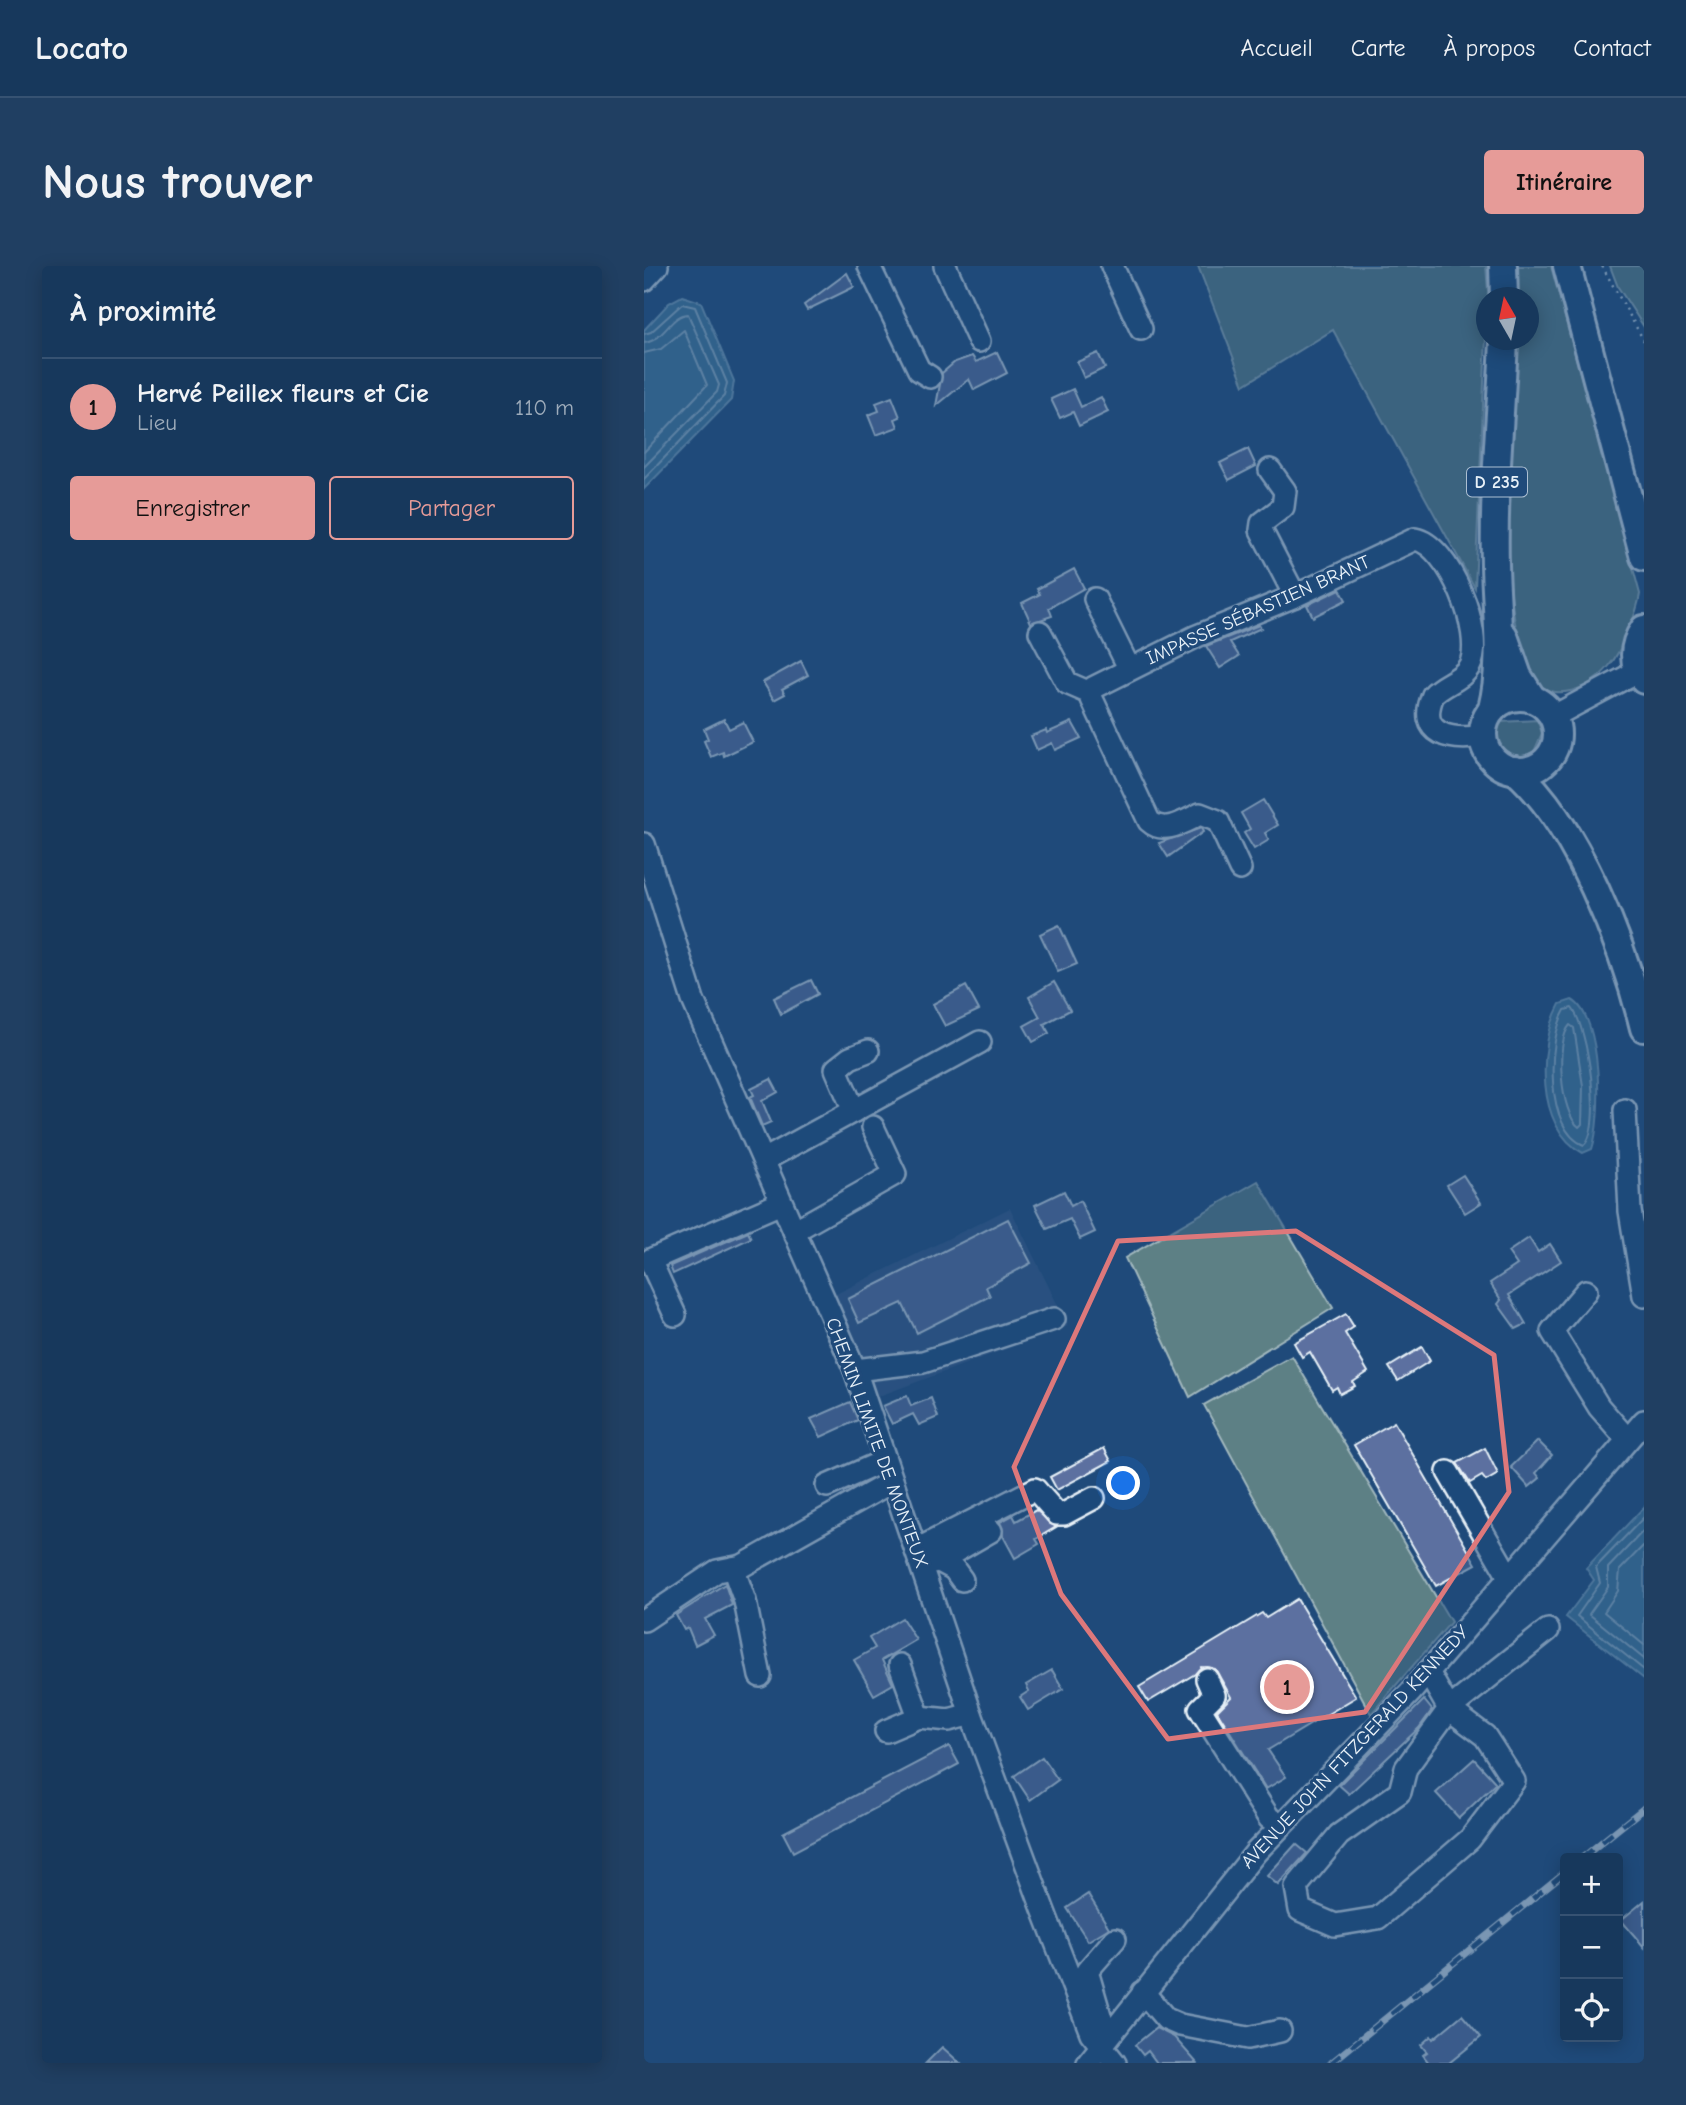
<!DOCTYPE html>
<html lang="fr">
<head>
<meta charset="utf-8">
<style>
  body { margin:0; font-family:"Comic Neue",sans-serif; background:#203f62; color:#f1f3f6 }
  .controls { position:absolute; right:21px; bottom:21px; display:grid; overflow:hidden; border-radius:7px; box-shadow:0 4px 18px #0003 }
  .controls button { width:63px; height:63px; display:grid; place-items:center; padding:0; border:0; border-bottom:2px solid #365272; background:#17385c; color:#f1f3f6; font:35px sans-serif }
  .compass { position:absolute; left:832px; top:21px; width:63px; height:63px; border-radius:50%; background:#17385c; box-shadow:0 4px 18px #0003; rotate:351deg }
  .you { position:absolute; left:480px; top:1218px; width:24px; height:24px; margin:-18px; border:5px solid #fff; border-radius:50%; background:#1a73e8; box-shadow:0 0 0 10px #1a73e833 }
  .badge { display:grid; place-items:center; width:46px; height:46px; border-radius:50%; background:#e69b98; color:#111; font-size:23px; font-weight:700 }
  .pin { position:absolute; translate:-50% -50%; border:4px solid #fff; box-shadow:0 2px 7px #0006 }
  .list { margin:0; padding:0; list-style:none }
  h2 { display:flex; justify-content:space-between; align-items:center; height:91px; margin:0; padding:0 28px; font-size:30px }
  h2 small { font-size:23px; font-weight:400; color:#9eacbb }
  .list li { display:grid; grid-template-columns:46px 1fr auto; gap:21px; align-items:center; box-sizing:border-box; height:98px; padding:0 28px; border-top:2px solid #365272 }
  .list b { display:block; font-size:26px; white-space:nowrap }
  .list p { margin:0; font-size:23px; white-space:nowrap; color:#9eacbb }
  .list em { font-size:23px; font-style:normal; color:#9eacbb }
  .actions { display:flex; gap:14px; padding:21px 28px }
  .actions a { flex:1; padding:16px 0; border:2px solid #e69b98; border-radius:7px; text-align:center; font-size:24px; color:#e69b98 }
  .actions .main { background:#e69b98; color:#111 }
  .icon { flex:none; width:38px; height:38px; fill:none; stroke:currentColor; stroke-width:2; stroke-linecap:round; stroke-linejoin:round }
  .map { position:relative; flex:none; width:1000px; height:1797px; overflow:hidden; border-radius:7px }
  header { display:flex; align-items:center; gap:42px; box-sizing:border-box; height:98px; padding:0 35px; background:#17385c; border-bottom:2px solid #365272 }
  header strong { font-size:33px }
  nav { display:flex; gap:38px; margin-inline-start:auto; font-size:24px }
  .intro { display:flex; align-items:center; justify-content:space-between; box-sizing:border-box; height:168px; padding:0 42px }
  h1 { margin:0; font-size:49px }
  .button { padding:18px 32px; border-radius:7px; background:#e69b98; color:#111; font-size:24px; font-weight:700 }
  main { display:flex; gap:42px; padding:0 42px }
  aside { flex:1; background:#17385c; border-radius:7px; box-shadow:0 4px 18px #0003 }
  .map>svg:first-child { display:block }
  .built { fill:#355887 }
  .green { fill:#5d8085; stroke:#a2b8be; stroke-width:2 }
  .water { fill:#447b9f; stroke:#86aac3; stroke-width:2 }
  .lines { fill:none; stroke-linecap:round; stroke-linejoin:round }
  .shore { stroke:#a6c2d4; stroke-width:2 }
  .building { fill:#5c70a0; stroke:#e8f1f8; stroke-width:2 }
  .minor-casing { stroke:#e8f1f8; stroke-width:26 }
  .major-casing { stroke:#e8f1f8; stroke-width:32 }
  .path { stroke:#e8f1f8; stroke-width:2.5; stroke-dasharray:2 5; stroke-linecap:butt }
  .minor { stroke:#1f4a7a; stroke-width:21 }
  .major { stroke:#1f4a7a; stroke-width:26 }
  .rail-casing { stroke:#e8f1f8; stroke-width:7 }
  .rail { stroke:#1f4a7a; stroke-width:4.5; stroke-dasharray:13; stroke-linecap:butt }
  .marked { fill:none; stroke:#dd787b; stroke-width:5; stroke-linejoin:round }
  .labels { text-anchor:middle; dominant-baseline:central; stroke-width:6; stroke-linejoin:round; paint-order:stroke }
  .shield { fill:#1f4a7a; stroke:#acbfd2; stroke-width:2 }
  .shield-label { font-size:18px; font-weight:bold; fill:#e8f1f8 }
  .street-label { font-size:19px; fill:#e8f1f8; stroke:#1f4a7a }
</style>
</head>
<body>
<header>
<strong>Locato</strong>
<nav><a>Accueil</a><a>Carte</a><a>À propos</a><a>Contact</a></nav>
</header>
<div class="intro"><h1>Nous trouver</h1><a class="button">Itinéraire</a></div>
<main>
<aside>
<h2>À proximité<small></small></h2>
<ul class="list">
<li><span class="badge">1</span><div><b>Hervé Peillex fleurs et Cie</b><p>Lieu</p></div><em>110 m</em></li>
</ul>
<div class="actions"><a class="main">Enregistrer</a><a>Partager</a></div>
</aside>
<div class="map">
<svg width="1000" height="1797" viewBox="0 0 1000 1797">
  <rect width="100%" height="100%" fill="#1f4a7a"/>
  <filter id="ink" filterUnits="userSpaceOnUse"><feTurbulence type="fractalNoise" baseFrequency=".0143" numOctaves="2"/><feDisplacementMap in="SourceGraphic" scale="14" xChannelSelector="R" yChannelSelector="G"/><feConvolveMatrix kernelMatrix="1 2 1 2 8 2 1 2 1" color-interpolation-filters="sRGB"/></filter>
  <g filter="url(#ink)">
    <polygon class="built" points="366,942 424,1060 227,1133 188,1030"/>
    <g class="green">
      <polygon points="554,0 842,0 844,25 831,322 689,64 600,119"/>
      <path d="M872,0H907L996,328C993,347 978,385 965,400C947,423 909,439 887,412C876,399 875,378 872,362C854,268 870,168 873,74H884V32L874,31Z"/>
      <polygon points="966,0 1000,0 1000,61 974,21"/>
      <polygon points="893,454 898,467 890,486 876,491 857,483 852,470 856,456"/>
      <polygon points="614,915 689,1042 546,1131 481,992"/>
      <polygon points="648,1090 807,1356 727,1448 560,1139"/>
    </g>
    <g class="water">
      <polygon points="38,30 57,36 90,115 87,134 0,223 0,64 25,37"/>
      <path d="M928,734C959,751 958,854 948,883L939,887C891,862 894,778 916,738Z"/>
      <polygon points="1000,1241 1000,1413 922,1351 950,1314 942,1302"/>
    </g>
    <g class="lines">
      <g class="shore">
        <polyline points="0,68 7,66 38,38 51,41 83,117 80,130 0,213"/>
        <path d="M0,77C20,75 26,49 44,48L75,119L73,126L0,201"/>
        <polyline points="0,87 17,83 40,64 63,119 0,186"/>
        <path d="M928,742C944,762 959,862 940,879C901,864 903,774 921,744Z"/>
        <path d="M926,759L930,762L939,820L938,858L935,861C916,847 911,775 926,759Z"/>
        <polyline points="1000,1251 952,1301 956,1317 933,1350 1000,1404"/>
        <polyline points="1000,1264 964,1302 964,1321 945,1348 1000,1393"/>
        <polyline points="1000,1279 976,1304 974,1325 960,1346 1000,1379"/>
      </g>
    </g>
    <g class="building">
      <polygon points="203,7 210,21 163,44 160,39"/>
      <polygon points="353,86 363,107 330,124 325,113 292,140 298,107 311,96 328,90 332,96"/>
      <polygon points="454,87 461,102 440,112 433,96"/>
      <polygon points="429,123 437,141 457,131 464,146 435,160 429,146 416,152 407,133"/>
      <polygon points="248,131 256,151 251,153 254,161 232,169 224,149 235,145 232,137"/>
      <polygon points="604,183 612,200 585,214 576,197"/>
      <polygon points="430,303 440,322 405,342 408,350 387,357 378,337 396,328 393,323"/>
      <polygon points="696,323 702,334 669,351 663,339"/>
      <polygon points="615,359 617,362 586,376 595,390 576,402 562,380"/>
      <polygon points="157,395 164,409 138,423 141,428 130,434 119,416"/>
      <polygon points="80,453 85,463 99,456 109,476 80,490 79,486 67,491 60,475 64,473 60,463"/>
      <polygon points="428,456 437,472 411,484 408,477 393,484 387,470 402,464 403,467"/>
      <polygon points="619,534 634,559 621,567 625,574 610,583 600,567 606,563 597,547"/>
      <polygon points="557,562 559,566 524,591 515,577"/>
      <polygon points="415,659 433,698 414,706 396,668"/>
      <polygon points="167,714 174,728 137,748 130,732"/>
      <polygon points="410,716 426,744 400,758 405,767 389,776 380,760 396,751 385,731"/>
      <polygon points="322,720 335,744 301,760 289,738"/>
      <polygon points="127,813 134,826 118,835 127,856 118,860 106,831 110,829 107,823"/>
      <polygon points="819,909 837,937 821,947 803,919"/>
      <polygon points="420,925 427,940 436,935 451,966 436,973 426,953 403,963 391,939"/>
      <polygon points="364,953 387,997 342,1021 346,1030 273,1067 258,1037 215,1057 204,1033"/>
      <polygon points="104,966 107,972 29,1008 26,1000"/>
      <polygon points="885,972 894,986 906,978 917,995 865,1029 882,1058 872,1063 854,1038 857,1034 846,1017 873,999 864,986"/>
      <polygon points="702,1048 710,1061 701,1067 724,1106 709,1116 711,1120 696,1128 693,1121 688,1124 666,1086 658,1091 650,1077"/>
      <polygon points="778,1081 786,1095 754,1115 745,1101"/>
      <polygon points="263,1130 267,1140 287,1132 294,1151 275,1159 269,1148 248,1158 239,1140"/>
      <polygon points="206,1136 214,1154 177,1171 167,1153"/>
      <polygon points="750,1156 832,1298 792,1320 710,1179"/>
      <polygon points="894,1175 908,1189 892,1207 896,1212 885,1221 867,1201"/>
      <polygon points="460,1182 467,1195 413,1224 406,1211"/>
      <polygon points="841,1182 854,1208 842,1215 838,1210 826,1217 813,1197"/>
      <polygon points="392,1244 412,1261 392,1273 395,1278 371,1292 359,1270 356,1256 369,1249 372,1255"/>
      <polygon points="81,1318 88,1339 61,1353 70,1369 51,1379 44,1362 40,1364 32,1349"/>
      <polygon points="653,1333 712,1431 624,1484 642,1511 622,1523 573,1445 587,1431 571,1403 557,1401 551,1408 504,1436 495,1421 618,1347 622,1352"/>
      <polygon points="258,1352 272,1374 238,1394 249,1418 230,1429 210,1394 231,1382 225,1372"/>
      <polygon points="408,1404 419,1423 384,1444 376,1431 385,1425 382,1419"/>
      <polygon points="780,1434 788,1444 775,1462 705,1528 695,1519"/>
      <polygon points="305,1480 315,1498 149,1586 139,1567"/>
      <polygon points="398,1491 414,1514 386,1534 370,1510"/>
      <polygon points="830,1493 852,1517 815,1552 792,1527"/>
      <polygon points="652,1578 663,1587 634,1619 623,1610"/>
      <polygon points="444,1628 465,1662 444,1675 423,1642"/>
      <polygon points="1000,1635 1000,1681 977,1654"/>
      <polygon points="818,1749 837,1771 805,1797 785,1797 779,1789 783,1786 777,1779 787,1770 789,1773"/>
      <polygon points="512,1762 530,1771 553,1797 513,1797 504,1785 499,1789 491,1779"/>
      <polygon points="298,1781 316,1797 282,1797"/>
    </g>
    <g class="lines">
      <defs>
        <g id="minor">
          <polyline points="225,0 275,104 286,111"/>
          <polyline points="301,0 335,75"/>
          <polyline points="468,0 497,63"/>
          <polyline points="0,14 13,0"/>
          <polyline points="626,204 641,225 639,241 618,257 617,264 651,330"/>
          <polyline points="451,333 485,402"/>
          <polyline points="396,366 423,417 446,427"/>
          <polyline points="910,450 994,405"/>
          <polyline points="0,578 49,734 211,1104 327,1448 399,1643 447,1767 471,1797"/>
          <path d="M596,603L574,555L556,548C539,556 520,569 505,555L448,433L446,427L449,422L553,370L651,330L771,273C805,279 841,368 826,399C819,414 800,417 789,429C772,470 808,475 839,470"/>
          <polyline points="981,844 986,945 1000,1030"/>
          <polyline points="210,845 192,803 206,792 224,785"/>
          <polyline points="120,894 336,776"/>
          <polyline points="150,965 251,908 229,861"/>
          <polyline points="942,1025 908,1065 955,1141 983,1173"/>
          <polyline points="31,1049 6,994 137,937"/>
          <polyline points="211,1104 279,1096 410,1053"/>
          <polyline points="804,1206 865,1311"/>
          <polyline points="183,1220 240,1195"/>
          <polyline points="272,1284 391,1223 413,1248 420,1248 450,1232"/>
          <polyline points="295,1295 310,1303 318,1314"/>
          <polyline points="277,1298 295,1295 347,1265"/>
          <polyline points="89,1302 101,1335 116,1410"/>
          <polyline points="0,1354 73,1305 98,1300 247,1216"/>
          <polyline points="256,1399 275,1451"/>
          <polyline points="784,1406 805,1443 762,1502 756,1526 695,1569 652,1621 656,1644 691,1659 734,1652 826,1573 870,1515 841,1470 805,1443 904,1364"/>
          <polyline points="563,1413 570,1429 556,1443 625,1552 637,1559"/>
          <polyline points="242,1465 275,1451 305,1454 327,1448"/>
          <polyline points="499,1726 522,1753 536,1759 604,1772 636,1765"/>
          <polyline points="462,1770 443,1705 471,1673"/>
          <polyline points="444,1797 612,1586 767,1426 1000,1155"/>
        </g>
        <g id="major">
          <polyline points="859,0 860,32"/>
          <polyline points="923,0 1000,291"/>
          <path d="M1000,363C988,380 988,398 1000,414"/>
          <polyline points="860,370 874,410 888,432"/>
          <circle cx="876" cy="468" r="37"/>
          <path d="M848,443C860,395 852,348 851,299C849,224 857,148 860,74"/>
          <path d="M871,504C933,558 980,682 1000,762"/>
        </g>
      </defs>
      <use href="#minor" class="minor-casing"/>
      <use href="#major" class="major-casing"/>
      <polyline class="path" points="958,0 1000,75"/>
      <use href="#minor" class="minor"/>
      <use href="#major" class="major"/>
      <defs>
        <g id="rail">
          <polyline points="938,1592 1000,1542"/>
          <polyline points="687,1797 921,1606"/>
        </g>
      </defs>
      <use href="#rail" class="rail-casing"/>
      <use href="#rail" class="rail"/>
    </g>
  </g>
  <path d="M0 0H1000V1797H0ZM652,965L850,1089L865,1226L721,1446L524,1473L417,1328L370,1201L474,975Z" fill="#1f4a7a" fill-opacity=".55" fill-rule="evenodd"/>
  <path class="marked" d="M652,965L850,1089L865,1226L721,1446L524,1473L417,1328L370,1201L474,975Z"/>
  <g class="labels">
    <rect class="shield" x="823" y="201.5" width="60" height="29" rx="5"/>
    <g class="shield-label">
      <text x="853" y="216">D 235</text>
    </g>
    <g class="street-label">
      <text transform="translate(614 344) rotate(-24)">IMPASSE SÉBASTIEN BRANT</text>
      <text transform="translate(233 1177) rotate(70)">CHEMIN LIMITE DE MONTEUX</text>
      <text transform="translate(711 1481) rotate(-47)">AVENUE JOHN FITZGERALD KENNEDY</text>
    </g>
  </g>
</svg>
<div class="controls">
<button>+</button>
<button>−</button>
<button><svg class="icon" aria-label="locate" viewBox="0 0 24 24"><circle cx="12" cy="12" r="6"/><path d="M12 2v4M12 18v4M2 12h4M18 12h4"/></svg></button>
</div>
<svg class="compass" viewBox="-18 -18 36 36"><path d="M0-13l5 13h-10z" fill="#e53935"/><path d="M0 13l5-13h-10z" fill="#9eacbb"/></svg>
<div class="you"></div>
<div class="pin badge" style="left:643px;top:1421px">1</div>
</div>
</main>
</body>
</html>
